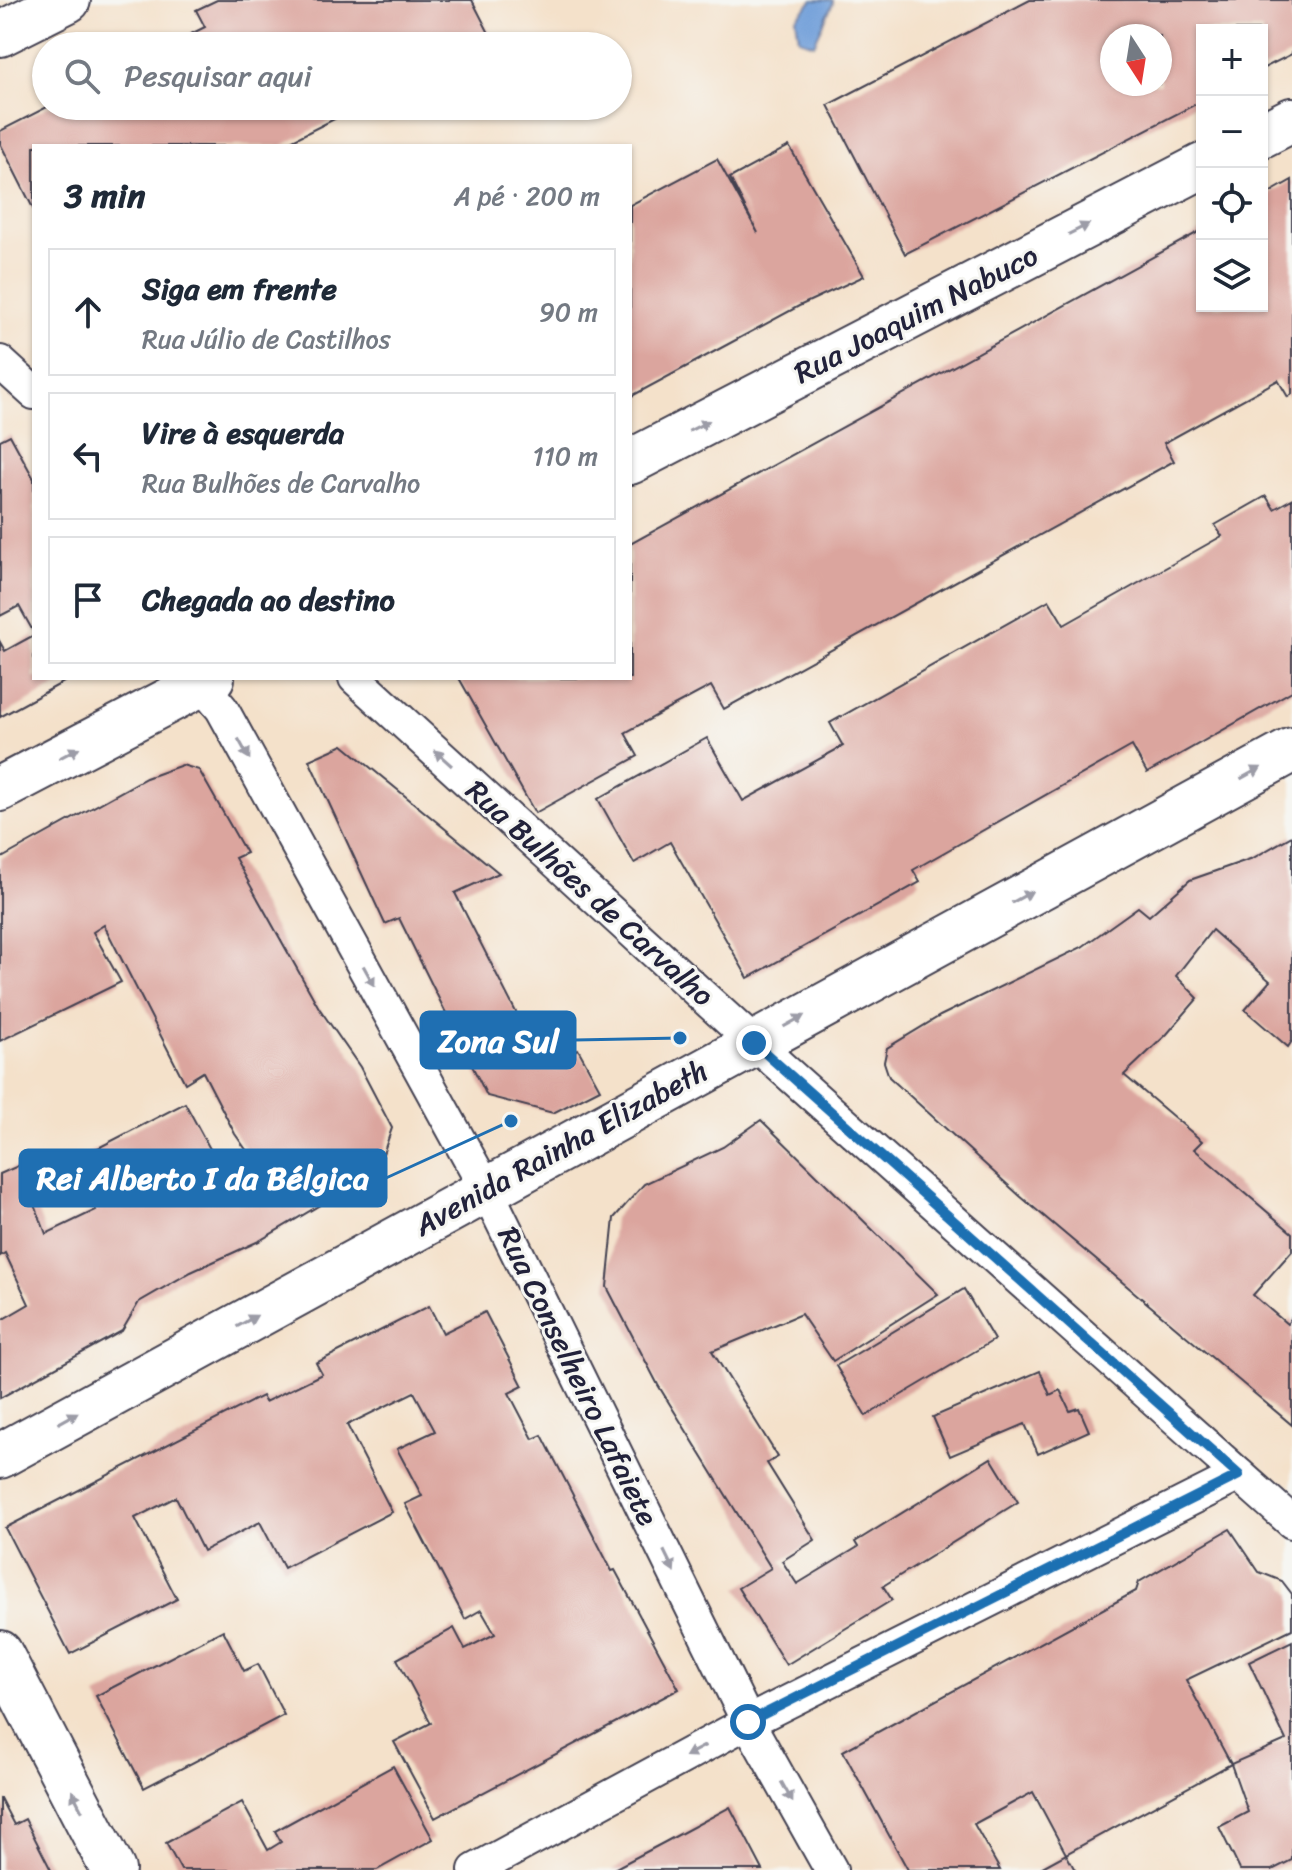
<!DOCTYPE html>
<html lang="pt">
<head>
<meta charset="utf-8">
<style>
  body { margin:0; font-family:Sriracha,sans-serif; background:#f2f2f3; color:#1f2937 }
  .controls { position:absolute; right:24px; top:24px; display:grid; overflow:hidden; border-radius:0px; box-shadow:0 2px 6px #0004 }
  .controls button { width:72px; height:72px; display:grid; place-items:center; padding:0; border:0; border-bottom:2px solid #e0e1e3; background:#fff; color:#1f2937; font:40px sans-serif }
  .compass { position:absolute; left:1100px; top:24px; width:72px; height:72px; border-radius:50%; background:#fff; box-shadow:0 2px 6px #0004; rotate:168deg }
  .stop { position:absolute; width:24px; height:24px; margin:-18px; border:6px solid #1f6fb2; border-radius:50%; background:#fff }
  .stop.end { background:#1f6fb2; border-color:#fff; box-shadow:0 2px 8px #0008 }
  .list { margin:0; padding:0; list-style:none }
  h2 { display:flex; justify-content:space-between; align-items:center; height:104px; margin:0; padding:0 32px; font-size:34px }
  h2 small { font-size:26px; font-weight:400; color:#747a83 }
  .list li { display:grid; grid-template-columns:52px 1fr auto; gap:24px; align-items:center; box-sizing:border-box; height:128px; margin:0 16px 16px; padding:0 16px; border:2px solid #e0e1e3; border-radius:0px }
  .list b { display:block; font-size:30px; white-space:nowrap }
  .list p { margin:0; font-size:26px; white-space:nowrap; color:#747a83 }
  .list em { font-size:26px; font-style:normal; color:#747a83 }
  .icon { flex:none; width:44px; height:44px; fill:none; stroke:currentColor; stroke-width:2; stroke-linecap:round; stroke-linejoin:round }
  .map { position:relative; flex:none; width:1292px; height:1870px; overflow:hidden }
  .search { position:absolute; background:#fff; box-shadow:0 2px 6px #0004; left:32px; top:32px; width:600px; height:88px; display:flex; align-items:center; gap:20px; box-sizing:border-box; padding:0 28px; border-radius:44px; color:#747a83; font-size:30px }
  .panel { position:absolute; background:#fff; box-shadow:0 2px 6px #0004; left:32px; top:144px; width:600px; height:536px; border-radius:0px }
  .map>svg:first-child { display:block }
  .water { fill:#709ed9; stroke:#49608a; stroke-width:2 }
  .building { fill:#dba59e; fill-rule:evenodd }
  .lines { fill:none; stroke-linecap:round; stroke-linejoin:round }
  .minor-casing { stroke:#423f50; stroke-width:36 }
  .secondary-casing { stroke:#423f50; stroke-width:48 }
  .trunk-casing { stroke:#423f50; stroke-width:48 }
  .minor { stroke:#fff; stroke-width:32 }
  .secondary { stroke:#fff; stroke-width:44 }
  .trunk { stroke:#fff; stroke-width:44 }
  .oneway { fill:#9c9ca7 }
  .route { stroke:#1f6fb2; stroke-width:10 }
  .labels { text-anchor:middle; dominant-baseline:central; stroke-width:6; stroke-linejoin:round; paint-order:stroke }
  .street-label { font-size:30px; fill:#22223b; stroke:#f6f6f2 }
  .leader { fill:none; stroke:#1f6fb2; stroke-width:3 }
  .callout-dot { fill:#1f6fb2; stroke:#f6f6f2; stroke-width:3 }
  .callout { fill:#1f6fb2; stroke:#1f6fb2; stroke-width:3 }
  .callout-label { font-size:32px; text-anchor:middle; font-weight:bold; fill:#fff }
</style>
</head>
<body>
<div class="map">
<svg width="1292" height="1870" viewBox="0 0 1292 1870">
  <rect width="100%" height="100%" fill="#f6f6f2"/>
  <filter id="ink" filterUnits="userSpaceOnUse"><feTurbulence type="fractalNoise" baseFrequency=".0125" numOctaves="2"/><feDisplacementMap in="SourceGraphic" scale="16" xChannelSelector="R" yChannelSelector="G"/><feConvolveMatrix kernelMatrix="1 2 1 2 8 2 1 2 1" color-interpolation-filters="sRGB"/></filter>
  <filter id="wash" filterUnits="userSpaceOnUse"><feTurbulence type="fractalNoise" baseFrequency=".006" numOctaves="4" result="noise"/><feDisplacementMap in="SourceGraphic" scale="32" xChannelSelector="R" yChannelSelector="G"/><feGaussianBlur stdDeviation="1.8" result="paint"/><feColorMatrix in="noise" values="0 0 0 0 0 0 0 0 0 0 0 0 0 0 0 0 0 1.4 0 .05"/><feComposite in="paint" operator="in"/></filter>
  <g filter="url(#wash)">
    <rect width="100%" height="100%" fill="#f4e1ca"/>
    <polygon class="water" points="813,0 833,0 833,3 814,44 799,39 796,18"/>
    <g id="blocks">
      <g class="building">
        <polygon points="217,0 472,0 492,39 478,46 167,46 205,27 196,10"/>
        <path d="M1030,0H1292V54L1262,69V30H1202V101L905,254L828,105ZM1112,36H1160V84H1112Z"/>
        <polygon points="49,106 360,106 281,146 34,146 34,210 0,143 0,131"/>
        <polygon points="789,146 864,276 799,306 630,397 630,205 717,159 758,233 730,178"/>
        <polygon points="1292,180 1292,394 1288,397 1278,380 1164,443 1174,461 724,709 711,686 670,708 625,733 638,756 535,813 459,678 630,678 630,544 1202,230 1202,306 1262,306 1262,197"/>
        <polygon points="10,435 34,479 34,633 19,606 0,616 0,440"/>
        <polygon points="1266,496 1274,509 1292,499 1292,691 1147,773 1132,746 913,870 920,882 748,978 670,842 634,863 598,799 707,738 743,801 843,746 830,723 1049,600 1064,625 1222,536 1215,525"/>
        <polygon points="34,635 34,678 71,678 0,717 0,642 5,651"/>
        <polygon points="343,745 499,873 455,893 543,1065 578,1049 600,1089 553,1113 487,1096 399,918 385,924 309,760"/>
        <polygon points="182,765 199,770 246,853 235,858 319,1008 360,1067 392,1128 377,1171 259,1241 191,1272 139,1302 122,1331 0,1398 0,1321 29,1304 5,1253 0,1256 0,1174 20,1165 46,1234 96,1210 73,1161 185,1103 228,1182 259,1168 235,1134 203,1072 185,1083 104,925 93,932 121,982 0,1041 0,859 146,778"/>
        <polygon points="1292,836 1292,1041 1288,1047 1245,1010 1270,981 1212,930 1176,976 1198,998 1167,1034 1124,1075 1202,1141 1194,1149 1292,1233 1292,1251 1253,1295 1287,1324 1292,1317 1292,1425 1020,1196 889,1077 884,1062 887,1048 940,1016 1082,947 1138,907 1149,916 1190,880 1253,858"/>
        <polygon points="761,1120 938,1294 833,1361 801,1314 712,1351 778,1457 767,1463 815,1540 782,1561 797,1584 858,1547 855,1542 991,1458 1018,1502 883,1586 892,1600 786,1665 738,1588 771,1568 658,1385 607,1287 614,1218 644,1184 723,1147"/>
        <polygon points="964,1289 994,1340 866,1416 836,1366"/>
        <polygon points="429,1306 443,1333 485,1312 523,1386 509,1393 533,1439 542,1435 612,1571 615,1570 679,1689 435,1818 394,1742 431,1723 397,1659 454,1628 465,1649 495,1634 481,1610 465,1619 405,1504 422,1496 397,1449 435,1431 414,1392 347,1425 392,1512 284,1568 260,1522 203,1551 176,1497 135,1518 177,1599 70,1654 5,1528 262,1396 265,1402 322,1374 316,1363"/>
        <polygon points="1040,1371 1050,1395 1060,1390 1070,1411 1079,1408 1089,1431 1038,1454 1025,1424 950,1456 933,1417"/>
        <polygon points="1230,1529 1259,1572 1282,1581 1292,1594 1292,1629 1186,1680 1231,1764 1066,1854 1033,1792 974,1824 1000,1870 908,1870 843,1751 1136,1591 1139,1582"/>
        <polygon points="223,1630 244,1671 258,1664 284,1715 144,1788 96,1696"/>
        <polygon points="1292,1641 1292,1860 1272,1870 1240,1870 1219,1827 1248,1812 1231,1764 1286,1740 1249,1662"/>
        <polygon points="393,1766 433,1839 377,1870 181,1870 166,1843 242,1802 268,1850 281,1842 275,1831"/>
        <polygon points="0,1798 14,1825 25,1819 51,1870 0,1870"/>
        <polygon points="730,1807 763,1870 612,1870 665,1842"/>
        <polygon points="1066,1854 1075,1870 1037,1870"/>
      </g>
    </g>
  </g>
  <g filter="url(#ink)">
    <use href="#blocks" fill-opacity="0" stroke="#423f50" stroke-width="2"/>
    <g class="lines">
      <defs>
        <g id="minor">
          <polyline points="0,362 34,393"/>
          <polyline points="199,678 201,684 222,709 486,1189 748,1722 831,1870"/>
          <polyline points="355,678 754,1043 1292,1522"/>
          <polyline points="475,1870 748,1722 1239,1475"/>
        </g>
        <g id="secondary">
          <polyline points="1262,135 1292,120"/>
          <polyline points="630,462 1202,166"/>
          <polyline points="0,789 212,678"/>
          <polyline points="0,1653 113,1870"/>
        </g>
        <g id="trunk">
          <polyline points="0,34 68,0"/>
          <polyline points="0,1456 1292,750"/>
        </g>
      </defs>
      <use href="#minor" class="minor-casing"/>
      <use href="#secondary" class="secondary-casing"/>
      <use href="#trunk" class="trunk-casing"/>
      <use href="#minor" class="minor"/>
      <use href="#secondary" class="secondary"/>
      <use href="#trunk" class="trunk"/>
    </g>
    <defs><path id="oneway-solid" d="M-6-.8H1V-3.2L6.5 0L1 3.2V.8H-6Z" transform="scale(2)"/></defs>
    <g class="oneway">
      <use href="#oneway-solid" transform="translate(1079 229) rotate(-27)"/>
      <use href="#oneway-solid" transform="translate(699 426) rotate(-27)"/>
      <use href="#oneway-solid" transform="translate(244 749) rotate(61)"/>
      <use href="#oneway-solid" transform="translate(69 753) rotate(-28)"/>
      <use href="#oneway-solid" transform="translate(443 758) rotate(-138)"/>
      <use href="#oneway-solid" transform="translate(1251 773) rotate(-29)"/>
      <use href="#oneway-solid" transform="translate(1022 897) rotate(-29)"/>
      <use href="#oneway-solid" transform="translate(369 976) rotate(61)"/>
      <use href="#oneway-solid" transform="translate(794 1021) rotate(-29)"/>
      <use href="#oneway-solid" transform="translate(247 1321) rotate(-29)"/>
      <use href="#oneway-solid" transform="translate(68 1418) rotate(-29)"/>
      <use href="#oneway-solid" transform="translate(669 1561) rotate(64)"/>
      <use href="#oneway-solid" transform="translate(695 1751) rotate(152)"/>
      <use href="#oneway-solid" transform="translate(787 1792) rotate(61)"/>
      <use href="#oneway-solid" transform="translate(77 1801) rotate(-117)"/>
    </g>
  </g>
  <g class="lines" filter="url(#ink)">
    <polyline class="route" points="748,1722 1239,1475 754,1043"/>
  </g>
  <g class="labels">
    <g class="street-label">
      <text transform="translate(916 314) rotate(-27)">Rua Joaquim Nabuco</text>
      <text transform="translate(590 893) rotate(42)">Rua Bulhões de Carvalho</text>
      <text transform="translate(561 1148) rotate(-29)">Avenida Rainha Elizabeth</text>
      <text transform="translate(578 1376) rotate(64)">Rua Conselheiro Lafaiete</text>
    </g>
  </g>
  <path class="leader" d="M680 1038L575 1040M511 1121L386 1178"/>
  <g class="callout-dot">
    <circle cx="680" cy="1038" r="8"/>
    <circle cx="511" cy="1121" r="8"/>
  </g>
  <g class="callout">
    <rect x="421" y="1012" width="154" height="56" rx="8"/>
    <rect x="20" y="1150" width="366" height="56" rx="8"/>
  </g>
  <g class="callout-label">
    <text x="498" y="1052">Zona Sul</text>
    <text x="203" y="1189">Rei Alberto I da Bélgica</text>
  </g>
</svg>
<div class="controls">
<button>+</button>
<button>−</button>
<button><svg class="icon" aria-label="locate" viewBox="0 0 24 24"><circle cx="12" cy="12" r="6"/><path d="M12 2v4M12 18v4M2 12h4M18 12h4"/></svg></button>
<button><svg class="icon" aria-label="layers" viewBox="0 0 24 24"><path d="M12 4l9 5-9 5-9-5zM3 14l9 5 9-5"/></svg></button>
</div>
<svg class="compass" viewBox="-18 -18 36 36"><path d="M0-13l5 13h-10z" fill="#e53935"/><path d="M0 13l5-13h-10z" fill="#747a83"/></svg>
<div class="stop" style="left:748px;top:1722px"></div>
<div class="stop end" style="left:754px;top:1043px"></div>
<div class="search"><svg class="icon" aria-label="search" viewBox="0 0 24 24"><circle cx="10" cy="10" r="6"/><path d="M15 15l6 6"/></svg>Pesquisar aqui</div>
<section class="panel">
<h2>3 min<small>A pé · 200 m</small></h2>
<ul class="list">
<li><svg class="icon" aria-label="ahead" viewBox="0 0 24 24"><path d="M12 20V5M6 11l6-6 6 6"/></svg><div><b>Siga em frente</b><p>Rua Júlio de Castilhos</p></div><em>90 m</em></li>
<li><svg class="icon" aria-label="left" viewBox="0 0 24 24"><path d="M17 20v-9H6M10 6l-5 5 5 5"/></svg><div><b>Vire à esquerda</b><p>Rua Bulhões de Carvalho</p></div><em>110 m</em></li>
<li><svg class="icon" aria-label="arrive" viewBox="0 0 24 24"><path d="M6 21V4h12l-3 4 3 4H6"/></svg><div><b>Chegada ao destino</b></div></li>
</ul>
</section>
</div>
</body>
</html>
